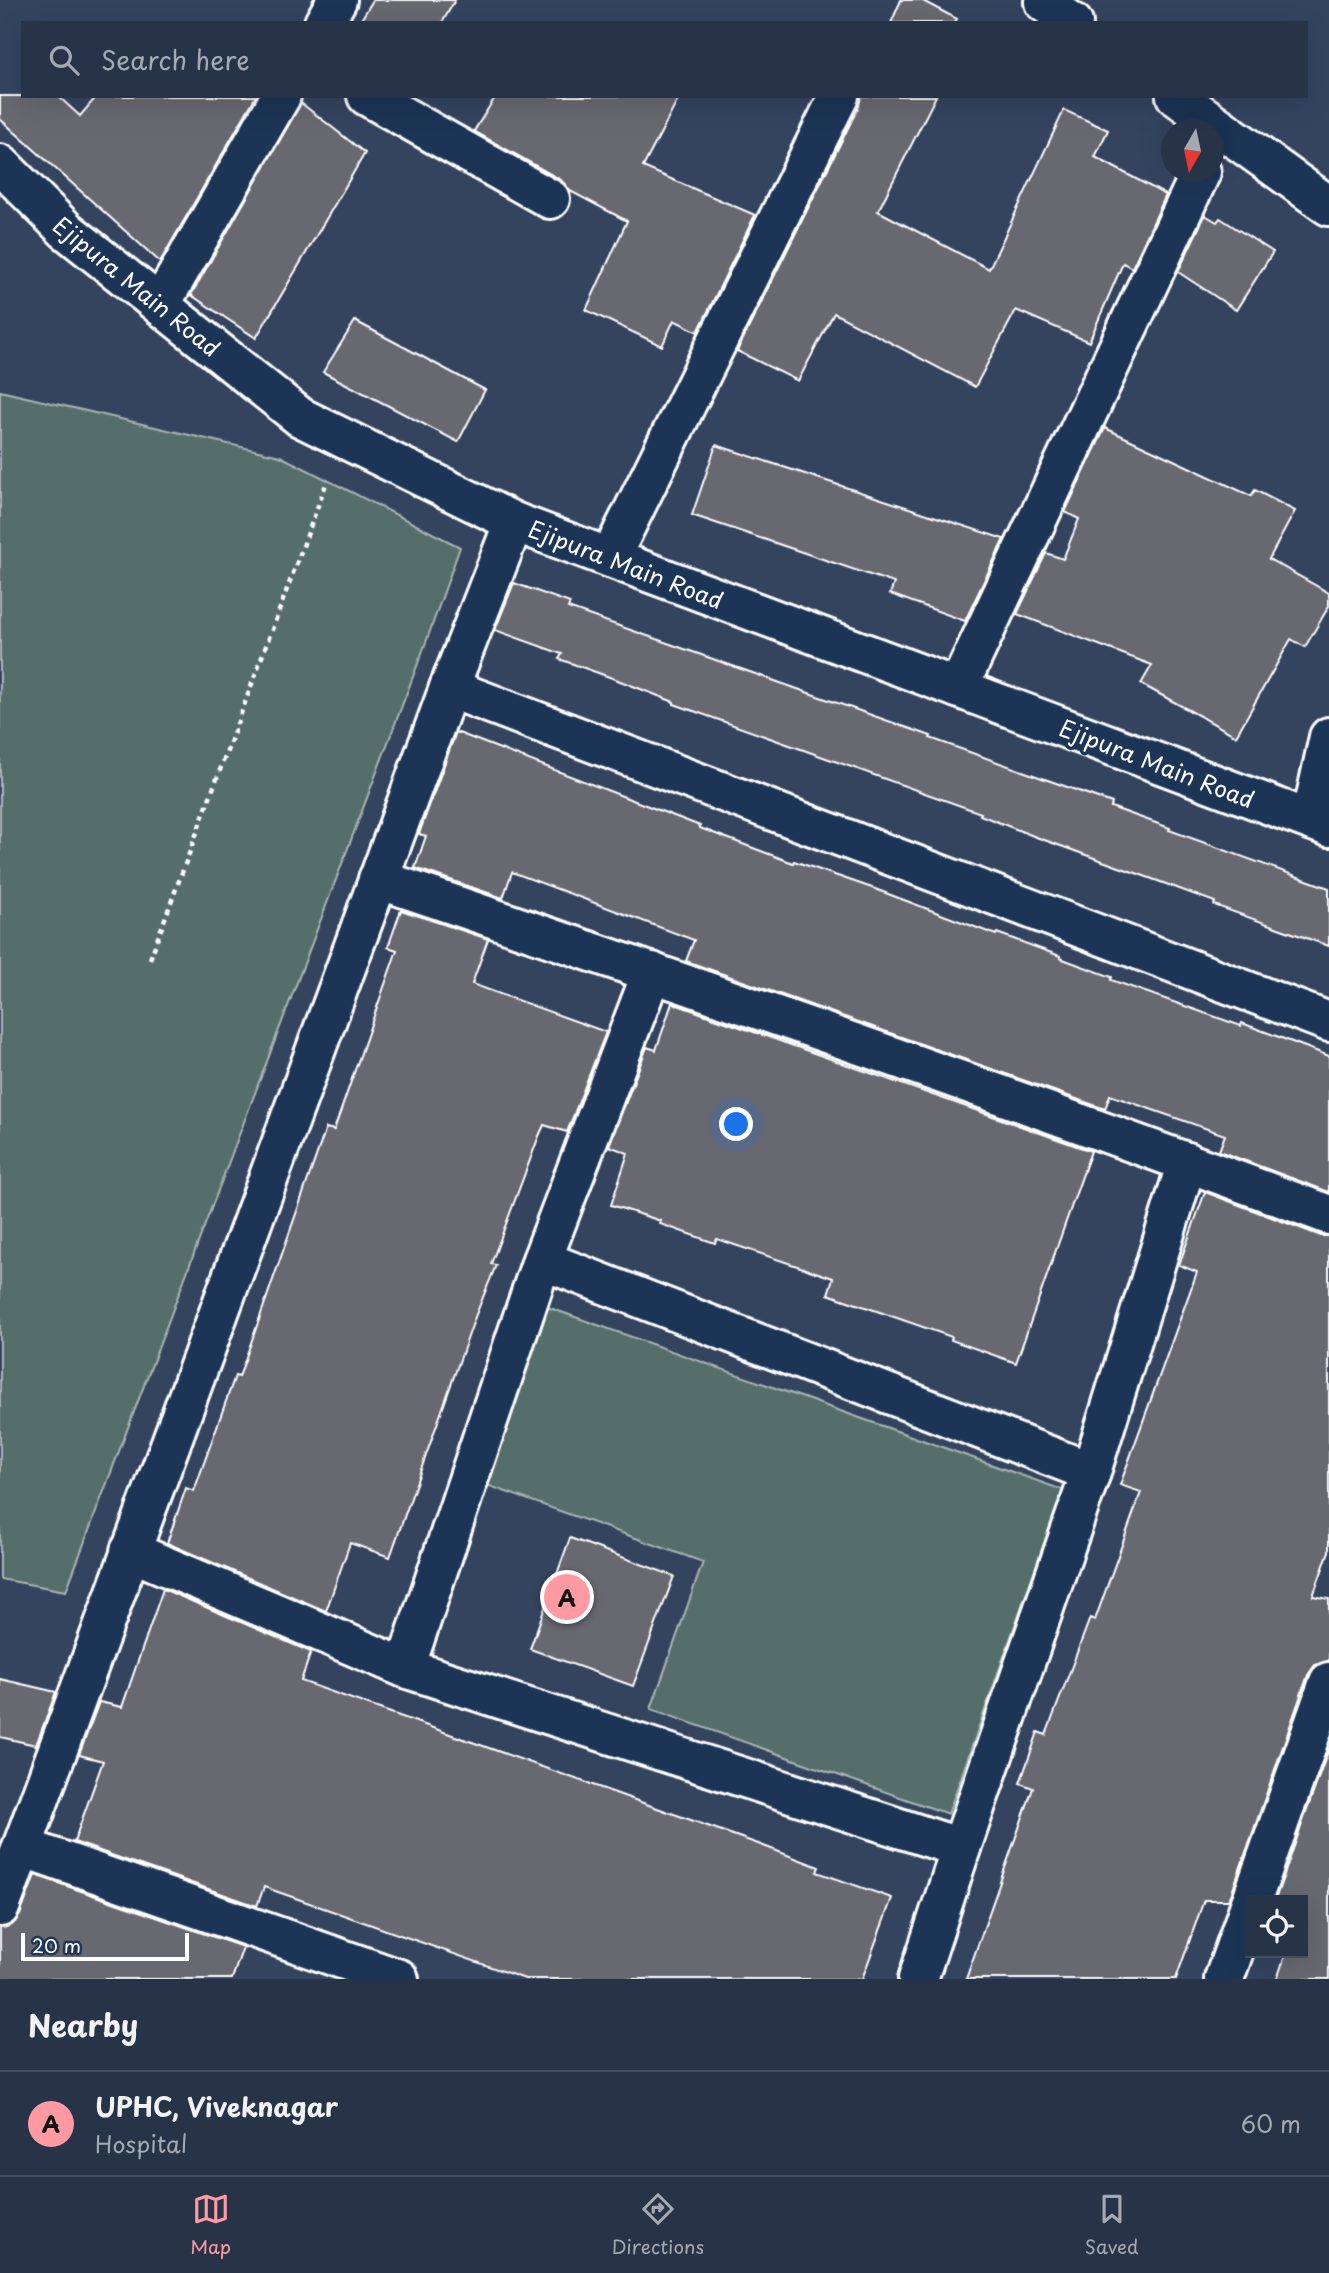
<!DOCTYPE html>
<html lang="en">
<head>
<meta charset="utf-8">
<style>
  body { margin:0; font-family:"Playpen Sans",sans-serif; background:#2f3b4e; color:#f1f3f6 }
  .controls { position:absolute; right:21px; bottom:21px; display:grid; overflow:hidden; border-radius:0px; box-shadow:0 7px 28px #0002 }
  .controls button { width:63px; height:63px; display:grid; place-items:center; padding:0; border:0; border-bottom:2px solid #434e60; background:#273347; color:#f1f3f6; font:35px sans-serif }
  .compass { position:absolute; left:1161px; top:119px; width:63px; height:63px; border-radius:50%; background:#273347; box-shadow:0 7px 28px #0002; rotate:189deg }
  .scale { position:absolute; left:21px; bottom:18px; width:168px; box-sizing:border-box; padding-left:7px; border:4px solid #fff; border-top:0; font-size:19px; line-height:24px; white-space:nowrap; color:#fff; -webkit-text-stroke:5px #1d3557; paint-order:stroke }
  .you { position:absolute; left:737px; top:1125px; width:24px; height:24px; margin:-18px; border:5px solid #fff; border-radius:50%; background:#1a73e8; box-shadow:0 0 0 10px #1a73e833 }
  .badge { display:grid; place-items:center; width:46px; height:46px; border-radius:50%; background:#ff9aa2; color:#111; font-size:23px; font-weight:700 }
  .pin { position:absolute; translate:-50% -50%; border:4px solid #fff; box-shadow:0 2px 7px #0006 }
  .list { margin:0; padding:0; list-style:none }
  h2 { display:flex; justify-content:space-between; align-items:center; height:91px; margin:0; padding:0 28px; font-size:30px }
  h2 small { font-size:23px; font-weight:400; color:#a4aab4 }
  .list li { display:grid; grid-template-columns:46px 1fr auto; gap:21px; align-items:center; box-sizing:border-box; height:105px; padding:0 28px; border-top:2px solid #434e60 }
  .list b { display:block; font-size:26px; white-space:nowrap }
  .list p { margin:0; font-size:23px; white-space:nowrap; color:#a4aab4 }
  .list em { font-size:23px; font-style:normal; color:#a4aab4 }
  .icon { flex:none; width:38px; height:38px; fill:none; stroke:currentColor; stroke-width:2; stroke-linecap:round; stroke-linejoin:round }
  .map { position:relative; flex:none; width:1329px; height:1979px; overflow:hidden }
  .search { position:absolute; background:#273347; box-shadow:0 7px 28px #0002; left:21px; right:21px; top:21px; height:77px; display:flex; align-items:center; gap:18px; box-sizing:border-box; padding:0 24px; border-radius:0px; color:#a4aab4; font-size:26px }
  .sheet { height:196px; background:#273347 }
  nav { display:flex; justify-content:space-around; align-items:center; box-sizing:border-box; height:98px; border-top:2px solid #434e60; background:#273347; font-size:19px; color:#a4aab4 }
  nav a { display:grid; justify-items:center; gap:4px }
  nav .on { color:#ff9aa2 }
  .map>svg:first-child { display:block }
  .green { fill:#566e6a; stroke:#aab6b4; stroke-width:2 }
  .building { fill:#686771; stroke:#fff; stroke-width:2 }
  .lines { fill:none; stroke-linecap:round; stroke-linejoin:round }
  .minor-casing { stroke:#fff; stroke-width:44 }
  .path { stroke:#fff; stroke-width:4.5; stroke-dasharray:5 5; stroke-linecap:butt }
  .minor { stroke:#1d3557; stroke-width:38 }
  .labels { text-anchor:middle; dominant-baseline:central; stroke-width:7; stroke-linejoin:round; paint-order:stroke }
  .street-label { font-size:23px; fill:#fff; stroke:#1d3557 }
</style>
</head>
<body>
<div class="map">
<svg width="1329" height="1979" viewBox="0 0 1329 1979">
  <rect width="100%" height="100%" fill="#34445f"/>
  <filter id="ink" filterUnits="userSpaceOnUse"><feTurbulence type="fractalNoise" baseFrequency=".0143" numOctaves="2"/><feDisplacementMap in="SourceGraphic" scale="14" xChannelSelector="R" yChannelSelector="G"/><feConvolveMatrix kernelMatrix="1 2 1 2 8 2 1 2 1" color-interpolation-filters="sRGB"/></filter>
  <g filter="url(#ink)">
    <g class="green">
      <polygon points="0,391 280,456 460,547 425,645 66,1591 0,1579"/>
      <polygon points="547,1307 1063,1490 948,1814 651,1709 703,1562 484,1484"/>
    </g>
    <g class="building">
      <polygon points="373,0 455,0 442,23 359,23"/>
      <polygon points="901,0 921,0 957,19 955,23 891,23"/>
      <polygon points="0,96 58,96 80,116 97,96 256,96 160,262 0,119"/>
      <polygon points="496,96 680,96 643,167 755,215 698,332 674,320 662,346 586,310 627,221 570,191 561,180 474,131"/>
      <polygon points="861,96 936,96 878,211 989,269 1064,110 1108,130 1095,157 1166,195 1132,268 1123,263 1089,342 1016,310 975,387 834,313 798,381 737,351 859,106"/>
      <polygon points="301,103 365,153 256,338 191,295"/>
      <polygon points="1205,215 1217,222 1220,218 1273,252 1236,310 1178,272"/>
      <polygon points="355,321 485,390 458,442 323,372"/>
      <polygon points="1105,428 1251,496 1255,490 1295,511 1269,559 1329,593 1329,606 1305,647 1291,639 1236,736 1141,684 1152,665 1017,614 1046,553 1063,559 1079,519 1065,512"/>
      <polygon points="716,445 1004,539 965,621 890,594 894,583 692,515"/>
      <polygon points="514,583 570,603 568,608 931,736 930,738 1112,803 1111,807 1170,828 1169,830 1329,888 1329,946 1214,905 1215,902 1158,881 1036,837 980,815 981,813 674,704 674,702 615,679 559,659 562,654 495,630"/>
      <polygon points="456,732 700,826 700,828 793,863 794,861 875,889 996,935 997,933 1060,956 1060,958 1112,977 1111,980 1241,1026 1242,1023 1329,1056 1329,1192 1219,1151 1225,1135 1110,1095 1105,1109 686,961 694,940 512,872 503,898 415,868 426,836 419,834"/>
      <polygon points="401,910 488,939 472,984 606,1032 567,1132 544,1125 539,1136 491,1264 496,1265 475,1317 390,1557 350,1543 326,1611 167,1543 186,1488 194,1491 235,1376 239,1377 326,1128 334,1130 397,950 388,947"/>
      <polygon points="672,1003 1091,1151 1016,1363 951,1340 952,1337 828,1294 833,1278 717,1239 715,1243 660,1224 661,1221 611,1205 628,1153 609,1146 647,1047 656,1050"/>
      <polygon points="1205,1192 1321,1236 1329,1236 1329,1551 1313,1596 1329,1599 1329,1661 1315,1665 1308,1675 1231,1895 1228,1900 1204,1900 1176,1979 966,1979 1033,1788 1020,1783 1038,1732 1046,1735 1090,1618 1095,1620 1141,1492 1120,1485 1197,1272 1179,1265"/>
      <polygon points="570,1538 674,1576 633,1686 530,1649"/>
      <polygon points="163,1589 311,1652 301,1681 761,1845 819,1867 817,1872 892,1898 862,1979 525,1979 264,1887 257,1906 74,1842 103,1761 79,1755 99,1702 122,1707"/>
      <polygon points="0,1679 56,1692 36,1745 0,1737"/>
      <polygon points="1329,1748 1329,1979 1277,1979 1286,1953 1303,1953 1304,1900 1275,1900"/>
      <polygon points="35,1875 243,1947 232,1979 0,1979 0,1928 13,1924 20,1915"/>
    </g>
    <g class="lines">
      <defs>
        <g id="minor">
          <polyline points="1045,0 1044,2 1073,23"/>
          <polyline points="324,23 337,0"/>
          <polyline points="367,96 550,199"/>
          <polyline points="1176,96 1329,206"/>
          <polyline points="0,164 66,230 300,417 514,522 1329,827"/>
          <polyline points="160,305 281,96"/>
          <polyline points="610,558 839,96"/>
          <polyline points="449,688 1329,1022"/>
          <polyline points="958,688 1201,172"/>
          <polyline points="1311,820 1329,737"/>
          <path d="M378,879C697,987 1015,1097 1329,1215"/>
          <polyline points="542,1260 1091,1472"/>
          <polyline points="130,1551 405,1668 961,1848"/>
          <polyline points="405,1668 542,1260 652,972"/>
          <polyline points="22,1847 399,1979"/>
          <polyline points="1252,1900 1329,1682"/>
          <polyline points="0,1907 449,688 514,522"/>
          <polyline points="918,1979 961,1848 1091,1472 1187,1162"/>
          <polyline points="1224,1979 1250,1905"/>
        </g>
      </defs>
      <use href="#minor" class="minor-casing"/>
      <polyline class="path" points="150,959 326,484"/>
      <use href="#minor" class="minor"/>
    </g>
  </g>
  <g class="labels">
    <g class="street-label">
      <text transform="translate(137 286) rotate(39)">Ejipura Main Road</text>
      <text transform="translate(626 564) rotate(21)">Ejipura Main Road</text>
      <text transform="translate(1157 763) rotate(21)">Ejipura Main Road</text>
    </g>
  </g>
</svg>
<div class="controls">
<button><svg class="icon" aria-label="locate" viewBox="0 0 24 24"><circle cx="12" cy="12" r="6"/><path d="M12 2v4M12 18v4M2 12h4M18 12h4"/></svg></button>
</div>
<svg class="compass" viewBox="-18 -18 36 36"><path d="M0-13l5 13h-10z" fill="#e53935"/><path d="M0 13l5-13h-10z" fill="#a4aab4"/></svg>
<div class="scale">20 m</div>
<div class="you"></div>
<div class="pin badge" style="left:567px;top:1597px">A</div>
<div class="search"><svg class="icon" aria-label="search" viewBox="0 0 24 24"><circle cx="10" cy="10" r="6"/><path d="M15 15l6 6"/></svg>Search here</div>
</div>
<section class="sheet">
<h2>Nearby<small></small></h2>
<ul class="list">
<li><span class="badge">A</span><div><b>UPHC, Viveknagar</b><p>Hospital</p></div><em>60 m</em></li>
</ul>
</section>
<nav>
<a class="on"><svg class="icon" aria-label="map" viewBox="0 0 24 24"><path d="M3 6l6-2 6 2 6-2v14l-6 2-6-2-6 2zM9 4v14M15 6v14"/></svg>Map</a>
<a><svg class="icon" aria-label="directions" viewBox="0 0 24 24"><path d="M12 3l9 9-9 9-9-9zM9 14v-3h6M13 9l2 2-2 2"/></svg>Directions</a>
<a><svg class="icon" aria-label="saved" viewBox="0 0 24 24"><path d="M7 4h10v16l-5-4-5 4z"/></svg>Saved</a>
</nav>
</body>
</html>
